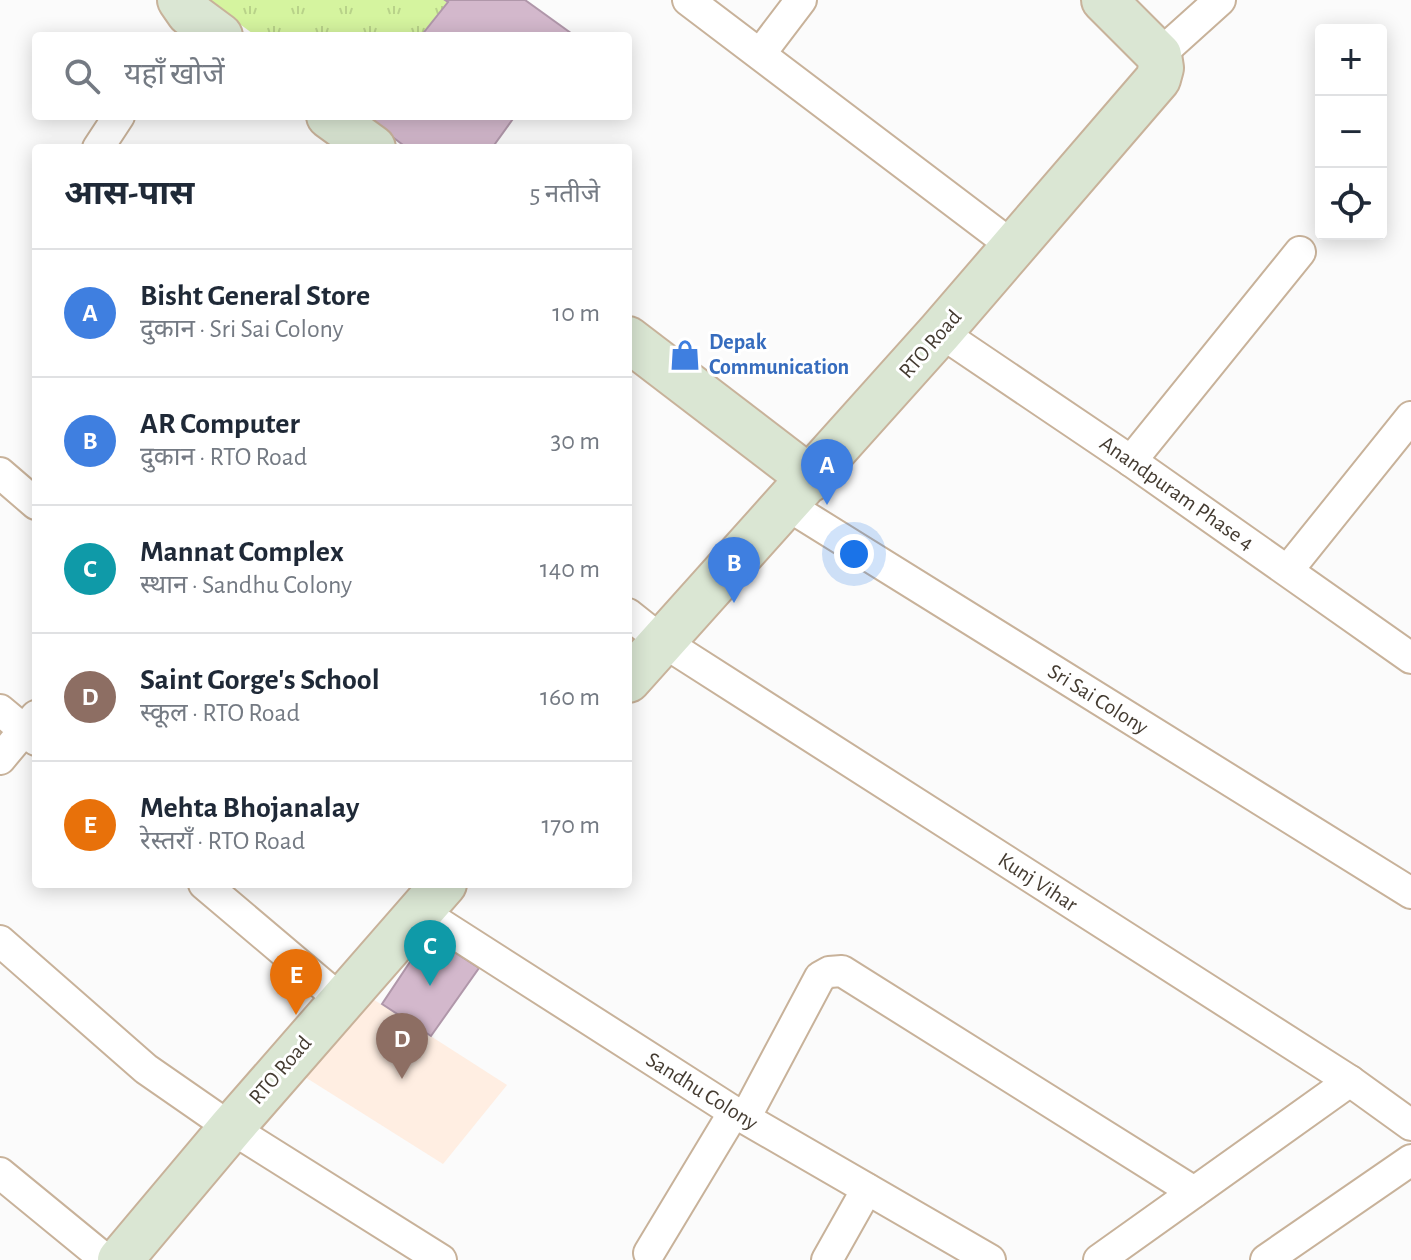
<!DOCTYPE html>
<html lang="hi">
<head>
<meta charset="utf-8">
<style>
  body { margin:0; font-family:"Alegreya Sans","Noto Sans Devanagari",sans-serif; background:#f2f2f3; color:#1f2937 }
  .controls { position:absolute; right:24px; top:24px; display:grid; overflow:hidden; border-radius:8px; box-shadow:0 4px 20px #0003 }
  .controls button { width:72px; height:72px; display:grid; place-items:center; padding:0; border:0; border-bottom:2px solid #e0e1e3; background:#fff; color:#1f2937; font:40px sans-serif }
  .you { position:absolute; left:854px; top:554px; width:28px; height:28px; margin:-20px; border:6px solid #fff; border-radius:50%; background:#1a73e8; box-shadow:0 0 0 12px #1a73e833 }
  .badge { display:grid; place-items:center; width:52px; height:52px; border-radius:50%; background:#d93025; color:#fff; font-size:26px; font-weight:700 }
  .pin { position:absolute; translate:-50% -66px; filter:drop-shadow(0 2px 4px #0008) }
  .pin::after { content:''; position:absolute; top:42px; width:28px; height:24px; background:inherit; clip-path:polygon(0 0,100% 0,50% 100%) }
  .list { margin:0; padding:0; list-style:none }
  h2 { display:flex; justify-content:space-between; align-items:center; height:104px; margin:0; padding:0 32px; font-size:34px }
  h2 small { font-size:26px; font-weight:400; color:#747a83 }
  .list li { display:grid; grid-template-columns:52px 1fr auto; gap:24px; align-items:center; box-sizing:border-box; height:128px; padding:0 32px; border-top:2px solid #e0e1e3 }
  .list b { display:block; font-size:30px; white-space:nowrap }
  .list p { margin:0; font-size:26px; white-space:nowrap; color:#747a83 }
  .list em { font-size:26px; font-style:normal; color:#747a83 }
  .icon { flex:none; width:44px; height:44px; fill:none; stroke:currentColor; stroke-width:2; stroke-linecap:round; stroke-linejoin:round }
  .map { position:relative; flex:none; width:1411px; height:1260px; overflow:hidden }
  .search { position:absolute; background:#fff; box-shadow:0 4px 20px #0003; left:32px; top:32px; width:600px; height:88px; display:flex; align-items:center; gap:20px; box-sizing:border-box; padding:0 28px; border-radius:8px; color:#747a83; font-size:30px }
  .panel { position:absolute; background:#fff; box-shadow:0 4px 20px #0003; left:32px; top:144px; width:600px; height:744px; border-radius:8px }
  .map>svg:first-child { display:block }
  .education { fill:#ffeee2 }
  .grass { fill:url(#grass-tufts) }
  .building { fill:#d3b8cc; stroke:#b097aa; stroke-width:2 }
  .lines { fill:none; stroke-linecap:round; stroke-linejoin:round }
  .street-casing { stroke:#c8b29a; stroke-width:34 }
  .secondary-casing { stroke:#c8b29a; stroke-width:48 }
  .street { stroke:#fff; stroke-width:30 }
  .secondary { stroke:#dae6d3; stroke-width:44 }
  .labels { text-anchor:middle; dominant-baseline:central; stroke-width:6; stroke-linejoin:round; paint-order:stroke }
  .shop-label { font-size:22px; font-weight:bold; fill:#366cbe; stroke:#fff; text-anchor:start }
  .street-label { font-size:22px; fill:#443b31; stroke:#fff }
</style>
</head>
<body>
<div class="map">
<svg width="1411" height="1260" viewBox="0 0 1411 1260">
  <defs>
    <pattern id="grass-tufts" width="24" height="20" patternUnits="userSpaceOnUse" patternTransform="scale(2)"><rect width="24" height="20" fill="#d5f49f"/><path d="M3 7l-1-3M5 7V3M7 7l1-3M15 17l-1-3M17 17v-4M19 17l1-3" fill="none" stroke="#b8d289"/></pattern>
  </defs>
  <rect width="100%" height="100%" fill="#fbfbfb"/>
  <polygon class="education" points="365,994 507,1085 443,1164 297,1072"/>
  <polygon class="grass" points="207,0 445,0 448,2 421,36 256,36"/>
  <g class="building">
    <polygon points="445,0 525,0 575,36 421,36 448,2"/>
    <polygon points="365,116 515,116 492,148 407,148"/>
    <polygon points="428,935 479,968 431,1036 382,1004"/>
  </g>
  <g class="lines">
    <defs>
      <g id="street">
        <polyline points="688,0 1014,247"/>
        <polyline points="760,54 801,0"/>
        <polyline points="1159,55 1220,0"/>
        <polyline points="98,148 119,116"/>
        <polyline points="940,332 1131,461 1411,658"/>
        <polyline points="1131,461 1300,252"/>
        <polyline points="0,473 36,504"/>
        <polyline points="787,505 1411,893"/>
        <polyline points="1288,570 1411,417"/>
        <polyline points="628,614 662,641 1350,1081 1411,1125"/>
        <polyline points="0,710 36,740"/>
        <polyline points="0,759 36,716"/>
        <polyline points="204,884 341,1000"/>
        <polyline points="420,911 734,1112 990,1260"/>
        <polyline points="0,941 146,1069 231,1128 441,1260"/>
        <polyline points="745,1118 820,977 829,972 842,971 1194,1192"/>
        <polyline points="0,1173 106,1260"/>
        <polyline points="649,1253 734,1112"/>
        <polyline points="827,1260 867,1189"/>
        <polyline points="1099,1260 1350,1081"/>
        <polyline points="1266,1260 1411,1160"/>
      </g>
      <g id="secondary">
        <polyline points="180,0 189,13 220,36"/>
        <polyline points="329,116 373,148"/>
        <polyline points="628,339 811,479"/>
        <polyline points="628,680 940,332 1158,79 1161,68 1159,55 1104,0"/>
        <polyline points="120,1260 231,1128 444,884"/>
      </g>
    </defs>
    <use href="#street" class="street-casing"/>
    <use href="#secondary" class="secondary-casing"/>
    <use href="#street" class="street"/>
    <use href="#secondary" class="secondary"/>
  </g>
  <defs>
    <symbol id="shop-bare" viewBox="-9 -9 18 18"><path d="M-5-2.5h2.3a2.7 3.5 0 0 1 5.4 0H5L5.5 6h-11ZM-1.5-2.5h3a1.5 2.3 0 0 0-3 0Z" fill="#3f7fe0" stroke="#fff" stroke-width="2.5" paint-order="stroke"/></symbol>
  </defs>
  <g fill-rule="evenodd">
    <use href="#shop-bare" x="663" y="333" width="44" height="44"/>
  </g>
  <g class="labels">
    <g class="shop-label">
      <text x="709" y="342">Depak<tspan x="709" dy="25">Communication</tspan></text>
    </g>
    <g class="street-label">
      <text transform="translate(930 344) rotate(-49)">RTO Road</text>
      <text transform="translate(1177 493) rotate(35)">Anandpuram Phase 4</text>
      <text transform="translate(1098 699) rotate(32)">Sri Sai Colony</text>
      <text transform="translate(1038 882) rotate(33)">Kunj Vihar</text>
      <text transform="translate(280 1070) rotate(-49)">RTO Road</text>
      <text transform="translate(702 1091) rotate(32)">Sandhu Colony</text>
    </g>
  </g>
</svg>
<div class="controls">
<button>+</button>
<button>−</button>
<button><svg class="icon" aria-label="locate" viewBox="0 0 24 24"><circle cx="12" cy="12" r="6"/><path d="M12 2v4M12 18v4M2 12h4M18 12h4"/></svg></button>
</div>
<div class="you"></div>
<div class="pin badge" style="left:827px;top:505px;background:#3f7fe0">A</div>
<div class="pin badge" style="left:734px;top:603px;background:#3f7fe0">B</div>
<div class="pin badge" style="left:430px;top:986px;background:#0f9aa8">C</div>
<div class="pin badge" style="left:402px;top:1079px;background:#8d6e63">D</div>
<div class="pin badge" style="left:296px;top:1015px;background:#e8710a">E</div>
<div class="search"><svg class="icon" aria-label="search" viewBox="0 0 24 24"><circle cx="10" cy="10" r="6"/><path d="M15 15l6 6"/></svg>यहाँ खोजें</div>
<section class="panel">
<h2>आस-पास<small>5 नतीजे</small></h2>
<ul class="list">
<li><span class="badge" style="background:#3f7fe0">A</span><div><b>Bisht General Store</b><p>दुकान · Sri Sai Colony</p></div><em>10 m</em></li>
<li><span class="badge" style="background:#3f7fe0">B</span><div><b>AR Computer</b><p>दुकान · RTO Road</p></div><em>30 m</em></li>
<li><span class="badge" style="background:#0f9aa8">C</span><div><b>Mannat Complex</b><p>स्थान · Sandhu Colony</p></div><em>140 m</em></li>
<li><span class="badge" style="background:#8d6e63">D</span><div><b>Saint Gorge's School</b><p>स्कूल · RTO Road</p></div><em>160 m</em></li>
<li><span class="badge" style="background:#e8710a">E</span><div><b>Mehta Bhojanalay</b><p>रेस्तराँ · RTO Road</p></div><em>170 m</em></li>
</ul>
</section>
</div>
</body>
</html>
